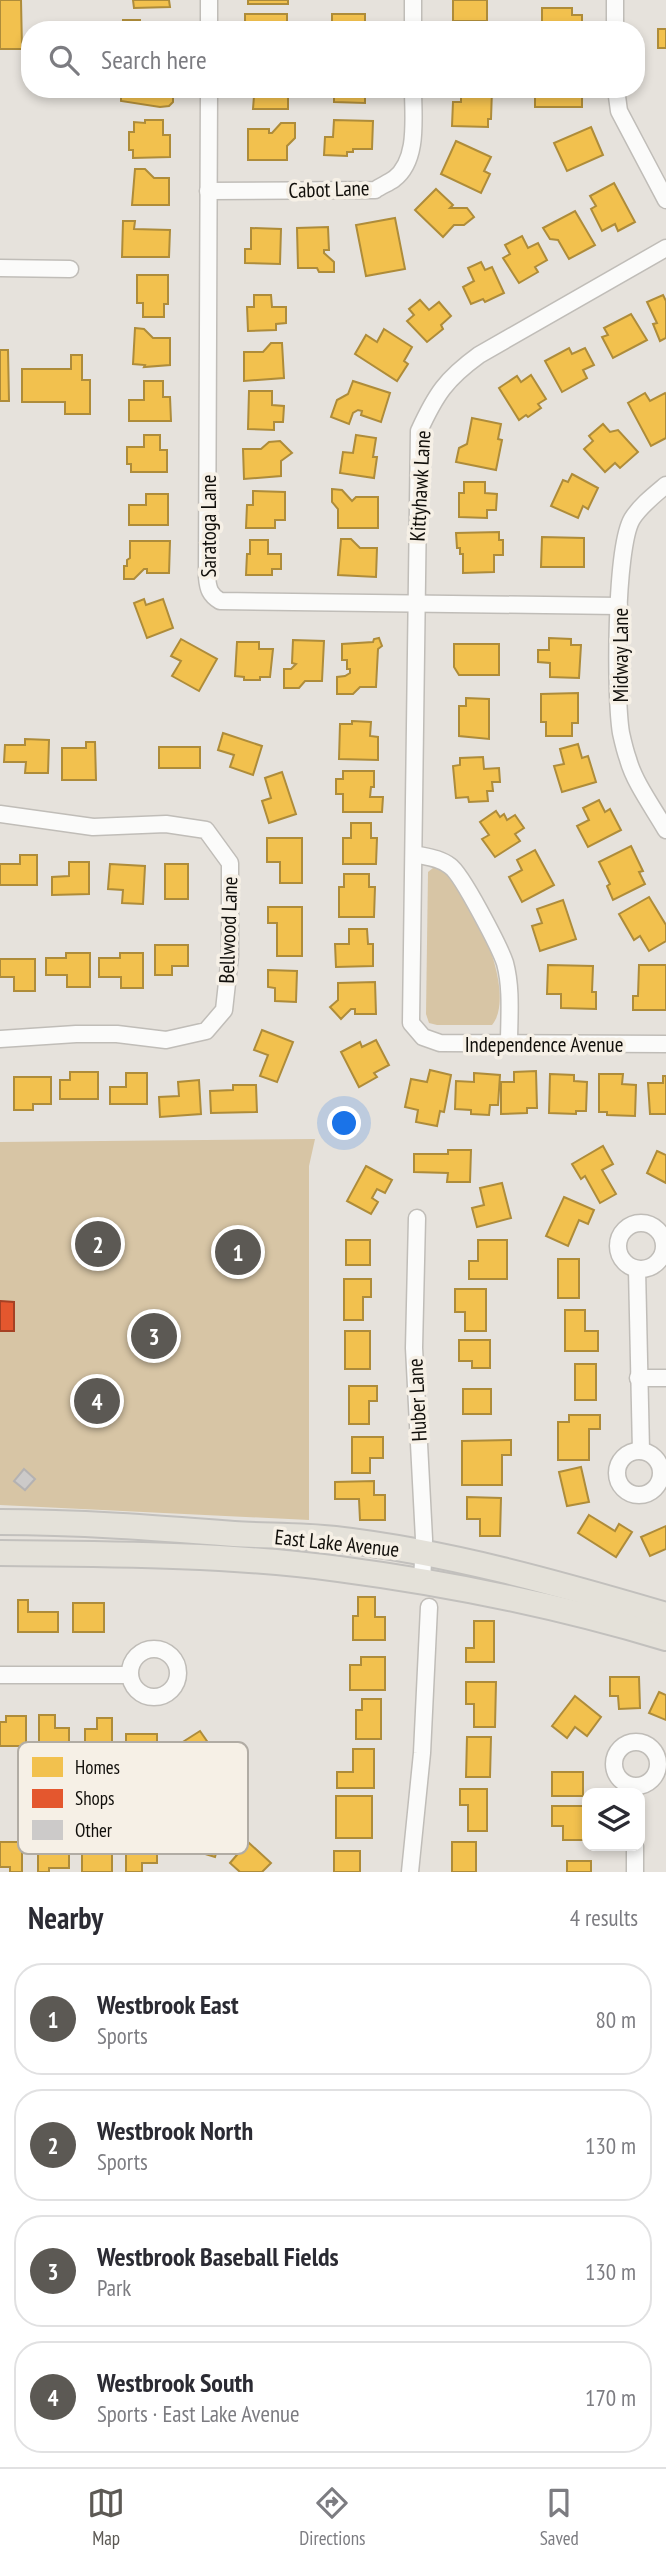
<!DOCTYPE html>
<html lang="en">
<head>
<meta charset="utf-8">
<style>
  body { margin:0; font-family:"PT Sans Narrow",sans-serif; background:#f2f2f3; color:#2b2b33 }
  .controls { position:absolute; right:21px; bottom:21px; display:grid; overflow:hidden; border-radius:14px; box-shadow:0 4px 10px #0003 }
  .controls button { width:63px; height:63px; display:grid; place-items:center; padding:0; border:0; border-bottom:2px solid #e1e1e2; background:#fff; color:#2b2b33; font:35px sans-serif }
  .you { position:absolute; left:345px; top:1124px; width:24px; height:24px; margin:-18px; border:5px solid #fff; border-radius:50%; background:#1a73e8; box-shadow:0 0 0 10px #1a73e833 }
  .badge { display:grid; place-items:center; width:46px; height:46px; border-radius:50%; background:#5c5954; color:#fff; font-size:23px; font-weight:700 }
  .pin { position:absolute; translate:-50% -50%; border:4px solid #fff; box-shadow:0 2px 7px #0006 }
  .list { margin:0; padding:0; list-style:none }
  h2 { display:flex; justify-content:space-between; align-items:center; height:91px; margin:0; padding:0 28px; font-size:30px }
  h2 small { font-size:23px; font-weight:400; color:#7c7c81 }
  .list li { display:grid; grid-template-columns:46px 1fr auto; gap:21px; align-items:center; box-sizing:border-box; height:112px; margin:0 14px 14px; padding:0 14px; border:2px solid #e1e1e2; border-radius:28px }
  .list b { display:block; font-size:26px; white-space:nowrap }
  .list p { margin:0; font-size:23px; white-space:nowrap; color:#7c7c81 }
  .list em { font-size:23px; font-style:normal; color:#7c7c81 }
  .icon { flex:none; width:38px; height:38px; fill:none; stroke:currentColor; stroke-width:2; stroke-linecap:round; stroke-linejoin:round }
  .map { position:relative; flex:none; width:666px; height:1872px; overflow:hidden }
  .search { position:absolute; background:#fff; box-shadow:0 4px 10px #0003; left:21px; right:21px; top:21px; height:77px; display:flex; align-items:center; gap:18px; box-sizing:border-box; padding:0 24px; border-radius:28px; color:#7c7c81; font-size:26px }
  .sheet { height:595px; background:#fff }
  nav { display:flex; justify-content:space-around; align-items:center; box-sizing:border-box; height:98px; border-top:2px solid #e1e1e2; background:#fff; font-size:19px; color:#7c7c81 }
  nav a { display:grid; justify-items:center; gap:4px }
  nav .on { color:#5c5954 }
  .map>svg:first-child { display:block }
  .green { fill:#d7c5a5 }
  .homes { fill:#f2c14e; stroke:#ae8c3a; stroke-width:2 }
  .shops { fill:#e4572e; stroke:#a54124; stroke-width:2 }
  .building { fill:#cccac9; stroke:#b4b2b2; stroke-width:2 }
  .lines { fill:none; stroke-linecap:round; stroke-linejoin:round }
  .minor-casing { stroke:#c0bdb8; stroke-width:19 }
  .primary-casing { stroke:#c2c0bd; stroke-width:28 }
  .minor { stroke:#fbfbfa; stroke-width:16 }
  .primary { stroke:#e4e1d9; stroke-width:24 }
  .labels { text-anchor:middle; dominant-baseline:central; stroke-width:7; stroke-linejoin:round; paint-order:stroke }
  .street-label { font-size:21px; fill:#110f0b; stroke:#f6f0e6 }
  .key { fill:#f6f0e6; stroke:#b1aca4; stroke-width:2 }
  .key-label { font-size:19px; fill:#110f0b }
</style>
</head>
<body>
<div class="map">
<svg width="666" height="1872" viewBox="0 0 666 1872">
  <rect width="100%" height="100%" fill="#e6e2dc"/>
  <g class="green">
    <path d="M438,864C469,884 519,993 492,1025H437L429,1023L426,1014L428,872Z"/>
    <polygon points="315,1139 309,1166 309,1520 0,1505 0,1142"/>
  </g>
  <g class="homes">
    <polygon points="0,0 21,0 22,49 0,49"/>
    <polygon points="133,0 169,0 170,7 134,8"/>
    <rect x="248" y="0" width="40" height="4"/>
    <rect x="453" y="0" width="34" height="21"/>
    <polygon points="542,8 572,8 572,15 582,15 582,30 542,30"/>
    <polygon points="245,14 287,14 287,30 251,30 250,27 245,27"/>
    <polygon points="332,14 365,14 365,29 371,30 328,30 332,28"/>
    <rect x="123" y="20" width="17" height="10"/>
    <rect x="658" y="29" width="8" height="19"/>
    <polygon points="121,89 173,89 173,102 169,106 160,107 121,101"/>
    <polygon points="247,89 281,89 281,93 288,93 288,109 253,109 254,96 247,96"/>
    <polygon points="334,89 365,89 365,103 334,102"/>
    <polygon points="461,89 492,90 491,119 488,119 488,127 452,126 453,102 461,102"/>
    <rect x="535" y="89" width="47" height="18"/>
    <polygon points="145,120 163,120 163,135 170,135 170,157 133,158 133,150 129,150 129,132 134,132 134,122 145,123"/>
    <polygon points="334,120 373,121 372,149 353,149 353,152 347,152 347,156 324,155 325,137 333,137"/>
    <polygon points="281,123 295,123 295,138 287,146 287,160 248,160 248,129 269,129 269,133 272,133"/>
    <polygon points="591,127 603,155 567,171 554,143"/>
    <polygon points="456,141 491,157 484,171 490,174 481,193 441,174"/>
    <polygon points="135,169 145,169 154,178 169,178 169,205 132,205"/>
    <polygon points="614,183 635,222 618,231 615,224 602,231 591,209 596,206 590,196"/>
    <polygon points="436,189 453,205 450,208 467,208 474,217 464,225 454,225 443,237 415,210"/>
    <polygon points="575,211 595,245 569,259 558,240 550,239 543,228"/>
    <polygon points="395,218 405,269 366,276 356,225"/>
    <polygon points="123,221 135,221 134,229 170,230 169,257 122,257"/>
    <polygon points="328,227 329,250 324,250 324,253 334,262 334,272 319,272 317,268 298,268 297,228"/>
    <polygon points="251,228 281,229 280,264 245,263 245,249 251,249"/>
    <polygon points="522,236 528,248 538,243 547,260 535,267 538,272 519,283 503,258 510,254 505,245"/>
    <polygon points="481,262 485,270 492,267 504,293 485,302 483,299 471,304 463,287 474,281 468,268"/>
    <polygon points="137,275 168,275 168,304 164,304 164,317 143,317 143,303 137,303"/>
    <polygon points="254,295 271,295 272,307 286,307 286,323 276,324 276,330 248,331 247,307 254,307"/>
    <polygon points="663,295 666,301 666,338 660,341 653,324 657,323 647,302"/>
    <polygon points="420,300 429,310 439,302 451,316 441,325 443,329 427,342 407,321 414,315 409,309"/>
    <polygon points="631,314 647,340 613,358 602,337 608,335 604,328"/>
    <polygon points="135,328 144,329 153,338 170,338 170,365 144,367 145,365 133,364"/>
    <polygon points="384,329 412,347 404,361 408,364 397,381 355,354 366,335 377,342"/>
    <polygon points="271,343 282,343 284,378 244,381 244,352 263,352"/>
    <polygon points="569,348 572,354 585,348 594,365 583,370 587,378 562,392 545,361"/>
    <polygon points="0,350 8,350 9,401 0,401"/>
    <polygon points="71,355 82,355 82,380 90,380 90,414 65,414 65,402 22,402 22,369 71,369"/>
    <polygon points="531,375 546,399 538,404 541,408 528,417 526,415 519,420 499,388 517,376 521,382"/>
    <polygon points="144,381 163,381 163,397 170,397 171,421 129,421 129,400 144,400"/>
    <polygon points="353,381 390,393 381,422 361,415 362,411 358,410 353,413 349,424 331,417 337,400 348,394"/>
    <polygon points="249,391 272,391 272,405 284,406 283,422 274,422 274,430 248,429"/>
    <polygon points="645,393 650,401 665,393 666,395 666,438 651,446 628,403"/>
    <polygon points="472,418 501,424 498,439 502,440 496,470 456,462 459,448 467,444"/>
    <polygon points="603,424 610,432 618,430 638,452 620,468 615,463 605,472 584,449 593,441 589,436"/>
    <polygon points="144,435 160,435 160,450 167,450 167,472 131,472 131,464 127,464 127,447 144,447"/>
    <polygon points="356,435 376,438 373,457 377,457 374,478 340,473 343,452 353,453"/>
    <polygon points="280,441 292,453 281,461 281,476 244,479 243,449 261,449 269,442"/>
    <polygon points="572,474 598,488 588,509 583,506 578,518 551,506 563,480 568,482"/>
    <polygon points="464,482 485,482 485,493 497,494 496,510 487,510 487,518 459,517 459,493 464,493"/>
    <polygon points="332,489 342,490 352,501 356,497 378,497 378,528 338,528 338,509 332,502"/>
    <polygon points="253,491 285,492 285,520 275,520 275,528 246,528 247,505 253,505"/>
    <polygon points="146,494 168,494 168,525 129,525 129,505 146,505"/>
    <polygon points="499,532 499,540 503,540 503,555 494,555 494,572 463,573 463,554 460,554 460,548 457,548 456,533"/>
    <polygon points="542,537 584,538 584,567 541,567"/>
    <polygon points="341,539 351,539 360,548 377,548 376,577 338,575"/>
    <polygon points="250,540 268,540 268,554 281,554 281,569 272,569 272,575 246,575 247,554 250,554"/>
    <polygon points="130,541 170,541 169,573 147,573 147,569 144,569 134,579 124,579 124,566 127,566 127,560 130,558"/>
    <polygon points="144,599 146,605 163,599 173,628 147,638 134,603"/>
    <polygon points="379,638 382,646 378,649 376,687 360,687 353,694 337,694 337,677 345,676 350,673 350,669 347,669 347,660 342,660 342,644 373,642 374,639"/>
    <polygon points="549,638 571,639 571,645 581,645 579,678 550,677 550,663 538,662 538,650 549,650"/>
    <polygon points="181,639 217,659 199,691 172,676 181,661 171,656"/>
    <polygon points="293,640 324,641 322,681 305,681 299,688 284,688 284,669 291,669 296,664 292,663"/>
    <polygon points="237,642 259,642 259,649 273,649 270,677 260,677 260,680 244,680 244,677 235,676"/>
    <polygon points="454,644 499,644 499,675 459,675 454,667"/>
    <polygon points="578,693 578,723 572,723 572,736 546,736 546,722 541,722 541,694"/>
    <polygon points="466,698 489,699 489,739 459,736 459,706 466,706"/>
    <polygon points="352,721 371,722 370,736 378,737 378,760 339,759 340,724 352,724"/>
    <polygon points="223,733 262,746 253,775 230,767 234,755 218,750"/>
    <polygon points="25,739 49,740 48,773 25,773 26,762 4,762 5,745 25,745"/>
    <polygon points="86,742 95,742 96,780 62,780 62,748 86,748"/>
    <polygon points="578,744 582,758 588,756 596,782 562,792 554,766 564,764 560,749"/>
    <rect x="159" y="747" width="41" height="21"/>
    <polygon points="483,757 484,769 499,768 500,782 492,782 493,791 487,791 488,801 469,802 468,797 456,798 453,766 460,765 460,758"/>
    <polygon points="343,771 374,771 374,787 371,787 370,797 383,797 382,812 343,812 343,794 336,794 336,779 343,779"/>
    <polygon points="282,772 296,814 269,823 262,801 271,798 265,778"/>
    <polygon points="599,800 605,812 610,809 621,830 588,847 577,826 589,820 583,808"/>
    <polygon points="496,811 500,817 504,814 507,820 515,815 524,828 515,834 520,841 495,857 482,839 489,835 480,822"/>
    <polygon points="351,823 371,823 371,838 377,838 376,864 343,864 343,838 351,838"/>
    <polygon points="267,838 302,838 302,883 280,883 280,862 267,862"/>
    <polygon points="631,846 643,871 639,872 645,884 613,900 607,886 610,884 599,862"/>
    <polygon points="535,850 554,885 522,902 509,877 522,870 517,860"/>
    <polygon points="20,855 37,855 37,885 0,885 0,864 20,864"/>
    <polygon points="69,862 89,862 89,894 52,895 52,877 69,876"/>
    <polygon points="110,864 145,866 143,904 122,903 123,890 108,889"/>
    <rect x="165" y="864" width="23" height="35"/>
    <polygon points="344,874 369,874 369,887 375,887 374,917 339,917 339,887 344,887"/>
    <polygon points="649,897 666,925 666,941 649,951 640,936 634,940 619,914"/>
    <polygon points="563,900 576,939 540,951 532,926 542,923 537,909"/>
    <polygon points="268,907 302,907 302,956 277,956 277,923 268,923"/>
    <polygon points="349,929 367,929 368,944 373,944 373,966 336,967 335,944 349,944"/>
    <polygon points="155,945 188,945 188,966 172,966 172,975 155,975"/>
    <polygon points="66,953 90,953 90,987 67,987 67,975 46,975 46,958 66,958"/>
    <polygon points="120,953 143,953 143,988 121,988 121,977 99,977 99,958 120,958"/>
    <polygon points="0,959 35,959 35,991 14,991 14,977 0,977"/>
    <polygon points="548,965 593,966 592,992 596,992 596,1009 561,1008 561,994 547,994"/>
    <polygon points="639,965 666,965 666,1010 633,1010 633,996 638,996"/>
    <polygon points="268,970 297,971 296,1002 275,1001 275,988 268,987"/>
    <polygon points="375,982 376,1014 355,1014 355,1009 351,1009 341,1019 330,1007 338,1000 338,983"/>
    <polygon points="262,1030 293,1042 277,1082 260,1076 268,1055 254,1050"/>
    <polygon points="376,1040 389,1065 374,1073 377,1077 359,1087 341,1052 360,1042 362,1047"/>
    <polygon points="430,1070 451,1075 444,1112 440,1111 437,1126 416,1122 418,1110 405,1107 411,1079 427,1082"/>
    <polygon points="536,1071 537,1108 527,1108 527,1113 501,1114 501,1082 514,1082 514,1072"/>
    <polygon points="70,1072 98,1072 98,1099 60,1099 60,1080 70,1080"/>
    <polygon points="126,1073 147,1073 147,1104 110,1104 110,1087 126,1087"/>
    <polygon points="474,1073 500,1075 498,1105 490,1105 489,1115 471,1114 471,1110 455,1109 456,1081 474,1082"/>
    <polygon points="550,1074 574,1075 574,1081 587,1082 586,1111 576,1111 576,1114 549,1113"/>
    <polygon points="599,1074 623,1074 622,1084 636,1085 635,1116 607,1115 607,1112 599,1112"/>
    <polygon points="663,1076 666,1076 666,1114 650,1114 648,1083 663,1083"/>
    <polygon points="14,1077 51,1077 51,1104 33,1104 33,1110 14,1110"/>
    <polygon points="199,1080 201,1114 160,1117 159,1097 179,1096 178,1082"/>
    <polygon points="233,1085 256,1085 257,1112 211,1113 210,1091 233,1090"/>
    <polygon points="603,1146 613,1164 602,1170 616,1194 600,1203 585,1176 581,1179 572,1164"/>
    <polygon points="448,1150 471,1150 470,1182 447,1182 448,1173 414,1172 414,1154 448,1154"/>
    <polygon points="657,1151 666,1155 666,1183 647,1173"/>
    <polygon points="366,1166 392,1180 385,1193 377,1189 372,1198 378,1202 371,1214 347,1201"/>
    <polygon points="502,1183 511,1218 477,1227 472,1208 484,1205 480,1188"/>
    <polygon points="564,1197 594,1210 588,1224 579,1220 568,1246 546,1236"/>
    <rect x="346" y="1240" width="24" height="25"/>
    <polygon points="478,1240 507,1240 507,1279 469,1279 469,1261 478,1261"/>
    <rect x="558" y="1259" width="21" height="39"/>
    <polygon points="344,1279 371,1279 371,1297 363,1297 363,1320 344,1320"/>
    <polygon points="455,1289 486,1289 486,1331 465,1331 465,1312 455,1312"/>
    <polygon points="565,1310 585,1310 585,1331 598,1331 598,1351 565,1351"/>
    <rect x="345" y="1331" width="25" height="38"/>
    <polygon points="459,1340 490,1340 490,1368 472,1368 472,1361 459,1361"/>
    <rect x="575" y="1364" width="21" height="36"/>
    <polygon points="349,1386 377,1386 377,1401 369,1401 369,1424 349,1424"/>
    <rect x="463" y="1389" width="28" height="25"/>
    <polygon points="569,1415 600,1415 600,1429 589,1429 589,1460 558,1460 558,1422 569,1422"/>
    <polygon points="352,1437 383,1437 383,1458 370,1458 370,1473 352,1473"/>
    <polygon points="511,1440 511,1455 502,1455 502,1485 462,1485 462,1441"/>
    <polygon points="581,1467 589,1502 567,1506 559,1472"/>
    <polygon points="374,1481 374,1495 385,1495 385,1520 360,1520 359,1499 335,1499 335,1482"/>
    <polygon points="467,1497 501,1498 500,1536 480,1536 480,1519 467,1519"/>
    <polygon points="589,1515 615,1531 619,1524 632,1532 616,1557 578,1533"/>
    <polygon points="666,1526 666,1549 650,1556 641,1537"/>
    <polygon points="358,1597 375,1597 375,1617 385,1617 385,1640 353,1640 353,1616 358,1616"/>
    <polygon points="18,1600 28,1600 28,1612 58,1612 58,1632 18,1632"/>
    <rect x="73" y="1603" width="31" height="29"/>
    <polygon points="474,1621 494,1621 494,1662 466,1662 466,1648 474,1648"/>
    <polygon points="361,1657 385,1657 385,1690 350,1690 350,1665 361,1665"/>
    <polygon points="610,1677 639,1677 640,1708 619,1709 618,1696 610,1696"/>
    <polygon points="466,1682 496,1682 495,1727 474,1727 474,1704 466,1704"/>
    <polygon points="659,1692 666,1695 666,1720 649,1713"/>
    <polygon points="575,1696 601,1717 587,1736 575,1727 567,1738 552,1726"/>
    <polygon points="362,1699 381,1699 381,1739 356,1739 356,1710 362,1710"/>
    <polygon points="39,1715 55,1715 55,1728 69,1728 69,1749 59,1749 59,1758 49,1758 49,1748 39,1748"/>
    <polygon points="6,1716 26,1716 26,1746 0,1746 0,1722 6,1722"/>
    <polygon points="97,1718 112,1718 112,1751 85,1751 85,1729 97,1729"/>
    <polygon points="200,1731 211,1747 188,1761 178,1745"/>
    <rect x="126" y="1734" width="31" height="29"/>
    <polygon points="467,1737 491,1737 490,1777 466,1777"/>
    <polygon points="353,1749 374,1749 374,1788 337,1788 337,1772 353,1772"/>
    <rect x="552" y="1772" width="31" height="24"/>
    <polygon points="460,1789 487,1789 487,1831 468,1831 468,1805 460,1805"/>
    <rect x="336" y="1796" width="36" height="42"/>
    <polygon points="552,1806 587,1806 585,1840 563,1840 563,1826 552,1826"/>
    <polygon points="182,1824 221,1836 215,1857 176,1845"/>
    <polygon points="126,1840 157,1840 157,1863 142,1863 142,1872 126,1872"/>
    <polygon points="0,1842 22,1842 22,1872 10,1872 10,1867 0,1867"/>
    <polygon points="248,1842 271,1863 262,1872 240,1872 230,1863"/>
    <rect x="452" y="1842" width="24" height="30"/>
    <polygon points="38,1846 69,1846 69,1868 49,1868 49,1872 38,1872"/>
    <rect x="82" y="1849" width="30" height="23"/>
    <rect x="334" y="1851" width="26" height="21"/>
    <rect x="567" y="1861" width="24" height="11"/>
  </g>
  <polygon class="shops" points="0,1301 14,1302 14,1331 0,1331"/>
  <polygon class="building" points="24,1469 35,1479 25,1490 14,1481"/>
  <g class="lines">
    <defs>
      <g id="minor">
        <polyline points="413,0 413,30"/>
        <polyline points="615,0 615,30"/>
        <polyline points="209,30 209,0"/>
        <path d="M209,89L207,577C208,589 210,595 220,601L619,606"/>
        <polyline points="616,89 619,111 666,200"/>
        <path d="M208,191L375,190C381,186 388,183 394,179C419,160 413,117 413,89"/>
        <path d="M666,248L479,355C446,379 436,394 419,431L411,1023L423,1037L440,1043L666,1044"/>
        <polyline points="0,268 70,269"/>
        <path d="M666,485C654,495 640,506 632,519C615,548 615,697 621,733C623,742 625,751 628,759C634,782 654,809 666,830"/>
        <polyline points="0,814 93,827 166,824 206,830 230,863 230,956 224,1010 206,1031 166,1040 117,1034 76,1034 0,1039"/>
        <path d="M414,854C427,857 440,858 450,866C462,874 500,948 505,963C512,989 509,1018 509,1044"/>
        <polyline points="417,1218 414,1348 424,1539 422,1582"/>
        <circle cx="641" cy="1246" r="23"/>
        <polyline points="637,1269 641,1451"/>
        <polyline points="638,1378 666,1378"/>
        <circle cx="639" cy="1473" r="22"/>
        <circle cx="154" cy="1673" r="24"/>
        <polyline points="0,1675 130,1675"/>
        <circle cx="636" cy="1764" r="22"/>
        <polyline points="410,1872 422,1753 429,1607"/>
        <polyline points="635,1872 635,1846"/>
      </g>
      <g id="primary">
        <path d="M0,1522C78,1522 156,1528 234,1534C267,1536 301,1535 335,1539C448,1552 557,1583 666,1615"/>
        <path d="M0,1553C113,1554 227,1554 339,1569C446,1583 563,1607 666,1638"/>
      </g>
    </defs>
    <use href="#minor" class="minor-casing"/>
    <use href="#primary" class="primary-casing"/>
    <use href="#minor" class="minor"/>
    <use href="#primary" class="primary"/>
  </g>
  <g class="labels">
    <g class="street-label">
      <text transform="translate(329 189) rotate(-2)">Cabot Lane</text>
      <text transform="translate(420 486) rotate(-87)">Kittyhawk Lane</text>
      <text transform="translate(208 526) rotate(-90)">Saratoga Lane</text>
      <text transform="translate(620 655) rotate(-90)">Midway Lane</text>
      <text transform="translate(228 930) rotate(-88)">Bellwood Lane</text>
      <text x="544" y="1044">Independence Avenue</text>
      <text transform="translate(417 1400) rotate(-93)">Huber Lane</text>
      <text transform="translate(337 1543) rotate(6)">East Lake Avenue</text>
    </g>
  </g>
  <rect x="18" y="1742" width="230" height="112" rx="10" class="key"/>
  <rect x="32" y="1757" width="31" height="20" fill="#f2c14e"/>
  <rect x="32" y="1789" width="31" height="19" fill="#e4572e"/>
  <rect x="32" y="1820" width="31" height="20" fill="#cccac9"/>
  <g class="key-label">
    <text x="75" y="1774">Homes</text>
    <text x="75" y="1805">Shops</text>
    <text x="75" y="1837">Other</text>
  </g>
</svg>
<div class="controls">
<button><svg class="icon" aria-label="layers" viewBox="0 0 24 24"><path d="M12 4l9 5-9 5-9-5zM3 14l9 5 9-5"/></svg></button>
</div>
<div class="you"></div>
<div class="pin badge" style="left:238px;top:1252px">1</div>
<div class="pin badge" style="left:98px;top:1244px">2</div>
<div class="pin badge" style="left:154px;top:1336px">3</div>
<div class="pin badge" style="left:97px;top:1401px">4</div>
<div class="search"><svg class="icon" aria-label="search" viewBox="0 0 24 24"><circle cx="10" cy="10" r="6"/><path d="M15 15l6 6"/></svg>Search here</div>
</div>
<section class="sheet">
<h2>Nearby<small>4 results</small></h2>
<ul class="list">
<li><span class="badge">1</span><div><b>Westbrook East</b><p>Sports</p></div><em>80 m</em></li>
<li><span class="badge">2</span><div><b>Westbrook North</b><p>Sports</p></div><em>130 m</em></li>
<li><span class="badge">3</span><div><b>Westbrook Baseball Fields</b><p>Park</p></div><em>130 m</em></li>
<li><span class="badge">4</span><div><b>Westbrook South</b><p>Sports · East Lake Avenue</p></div><em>170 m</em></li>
</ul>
</section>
<nav>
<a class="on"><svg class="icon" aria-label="map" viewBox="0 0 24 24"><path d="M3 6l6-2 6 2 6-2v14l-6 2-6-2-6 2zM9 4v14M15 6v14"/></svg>Map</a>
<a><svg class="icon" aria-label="directions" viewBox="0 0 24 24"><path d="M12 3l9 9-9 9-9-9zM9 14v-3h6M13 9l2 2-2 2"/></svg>Directions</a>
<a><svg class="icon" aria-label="saved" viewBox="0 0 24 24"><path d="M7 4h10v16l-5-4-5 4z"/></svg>Saved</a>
</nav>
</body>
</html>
